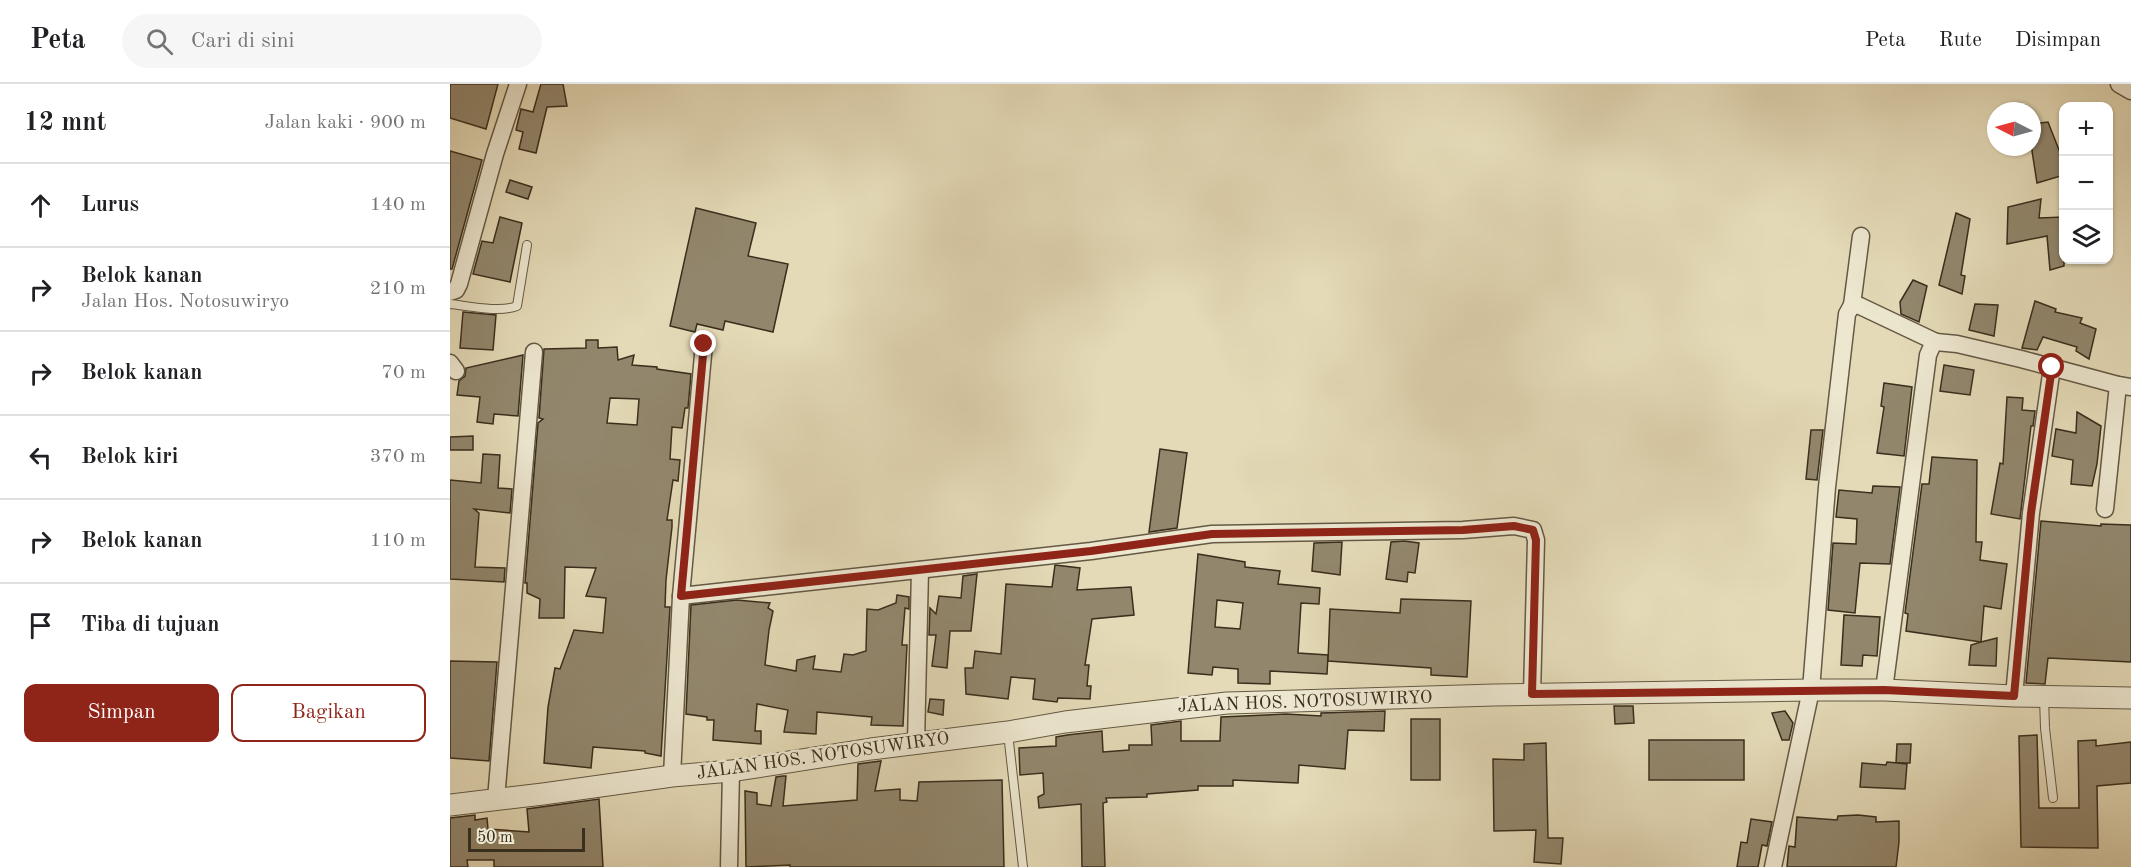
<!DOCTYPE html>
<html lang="id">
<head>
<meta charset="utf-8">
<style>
  body { margin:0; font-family:"Old Standard TT",serif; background:#f6f6f6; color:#202124 }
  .controls { position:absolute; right:18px; top:18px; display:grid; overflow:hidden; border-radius:12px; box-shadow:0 2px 4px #0004 }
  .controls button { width:54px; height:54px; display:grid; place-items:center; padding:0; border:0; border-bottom:2px solid #e0e0e0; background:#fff; color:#202124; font:30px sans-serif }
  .compass { position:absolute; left:1537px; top:18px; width:54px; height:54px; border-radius:50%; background:#fff; box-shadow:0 2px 4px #0004; rotate:276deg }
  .scale { position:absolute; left:18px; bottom:15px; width:117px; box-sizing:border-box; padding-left:6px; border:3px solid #3a2e1d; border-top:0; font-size:16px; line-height:21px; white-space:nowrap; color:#3a2e1d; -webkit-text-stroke:4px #ede7d0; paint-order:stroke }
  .stop { position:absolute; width:18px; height:18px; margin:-14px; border:4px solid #8f2418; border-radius:50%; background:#fff }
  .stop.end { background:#8f2418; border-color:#fff; box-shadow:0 2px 6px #0008 }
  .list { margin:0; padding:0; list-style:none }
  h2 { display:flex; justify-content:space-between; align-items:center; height:78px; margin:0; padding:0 24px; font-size:26px }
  h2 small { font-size:20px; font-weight:400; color:#757577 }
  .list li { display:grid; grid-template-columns:39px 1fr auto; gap:18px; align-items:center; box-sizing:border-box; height:84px; padding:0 24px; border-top:2px solid #e0e0e0 }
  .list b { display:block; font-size:22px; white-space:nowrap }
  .list p { margin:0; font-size:20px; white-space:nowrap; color:#757577 }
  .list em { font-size:20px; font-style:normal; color:#757577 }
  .actions { display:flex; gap:12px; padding:18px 24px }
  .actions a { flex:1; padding:14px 0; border:2px solid #8f2418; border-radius:12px; text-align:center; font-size:21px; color:#8f2418 }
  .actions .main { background:#8f2418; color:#fff }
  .icon { flex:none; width:33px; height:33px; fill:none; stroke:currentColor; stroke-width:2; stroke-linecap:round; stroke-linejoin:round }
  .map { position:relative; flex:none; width:1681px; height:783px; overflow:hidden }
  header { display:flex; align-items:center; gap:36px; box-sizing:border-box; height:84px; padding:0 30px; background:#fff; border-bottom:2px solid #e0e0e0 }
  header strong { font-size:28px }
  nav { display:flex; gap:33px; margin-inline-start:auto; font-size:21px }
  .search { width:420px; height:54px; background:#f6f6f6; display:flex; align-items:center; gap:15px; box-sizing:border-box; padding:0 21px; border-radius:33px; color:#757577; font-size:22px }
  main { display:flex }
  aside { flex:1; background:#fff }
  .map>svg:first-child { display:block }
  .building { fill:#92876d; stroke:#3a2e1d; stroke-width:1.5; fill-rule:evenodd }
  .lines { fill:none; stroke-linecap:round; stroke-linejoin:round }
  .service-casing { stroke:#645944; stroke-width:10 }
  .minor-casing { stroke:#645944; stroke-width:19 }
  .tertiary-casing { stroke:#645944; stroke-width:23 }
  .service { stroke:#ede7d0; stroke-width:8 }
  .minor { stroke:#ede7d0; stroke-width:16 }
  .tertiary { stroke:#ede7d0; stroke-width:21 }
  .route { stroke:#8f2418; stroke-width:8 }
  .labels { text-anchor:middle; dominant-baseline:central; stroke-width:5; stroke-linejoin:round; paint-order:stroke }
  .street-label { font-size:18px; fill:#3a2e1d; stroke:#ede7d0 }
</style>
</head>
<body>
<header>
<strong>Peta</strong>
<div class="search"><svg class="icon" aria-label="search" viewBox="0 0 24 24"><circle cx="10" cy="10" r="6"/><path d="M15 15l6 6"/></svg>Cari di sini</div>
<nav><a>Peta</a><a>Rute</a><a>Disimpan</a></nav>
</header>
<main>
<aside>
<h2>12 mnt<small>Jalan kaki · 900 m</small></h2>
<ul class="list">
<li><svg class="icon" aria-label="ahead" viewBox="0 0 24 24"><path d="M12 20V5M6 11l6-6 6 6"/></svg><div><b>Lurus</b></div><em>140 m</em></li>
<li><svg class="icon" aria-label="right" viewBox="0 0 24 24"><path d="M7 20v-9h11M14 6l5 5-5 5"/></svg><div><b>Belok kanan</b><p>Jalan Hos. Notosuwiryo</p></div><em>210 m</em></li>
<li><svg class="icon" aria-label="right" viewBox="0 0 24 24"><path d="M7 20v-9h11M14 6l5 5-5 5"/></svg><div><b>Belok kanan</b></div><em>70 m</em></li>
<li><svg class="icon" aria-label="left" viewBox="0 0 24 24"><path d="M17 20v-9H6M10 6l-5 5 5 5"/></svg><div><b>Belok kiri</b></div><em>370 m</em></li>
<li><svg class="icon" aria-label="right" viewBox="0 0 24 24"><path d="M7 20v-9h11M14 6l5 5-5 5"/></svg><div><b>Belok kanan</b></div><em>110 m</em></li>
<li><svg class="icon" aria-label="arrive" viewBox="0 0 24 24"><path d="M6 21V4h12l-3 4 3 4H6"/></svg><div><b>Tiba di tujuan</b></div></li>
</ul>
<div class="actions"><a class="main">Simpan</a><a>Bagikan</a></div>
</aside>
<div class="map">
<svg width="1681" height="783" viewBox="0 0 1681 783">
  <rect width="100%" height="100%" fill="#e4dab7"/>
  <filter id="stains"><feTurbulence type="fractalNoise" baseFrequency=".00333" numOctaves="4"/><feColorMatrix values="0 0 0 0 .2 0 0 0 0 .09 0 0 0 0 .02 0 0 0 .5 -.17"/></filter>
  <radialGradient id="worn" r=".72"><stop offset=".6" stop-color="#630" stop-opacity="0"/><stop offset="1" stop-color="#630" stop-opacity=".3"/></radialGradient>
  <g class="building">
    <polygon points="0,0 48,0 36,45 0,34"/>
    <polygon points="91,0 113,0 117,22 97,23 86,69 69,65 73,48 66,46 71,25 83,28"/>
    <polygon points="1598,38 1611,71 1614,70 1614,91 1587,99 1582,67 1582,40"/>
    <polygon points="0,67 32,76 2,185 0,185"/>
    <polygon points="60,96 82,103 78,115 56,108"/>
    <polygon points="1591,115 1589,134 1614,133 1614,182 1600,186 1597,152 1557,160 1558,123"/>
    <polygon points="246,124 306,139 298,172 338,180 323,248 275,237 273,246 247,240 245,248 220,242"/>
    <polygon points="1506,129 1520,135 1511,191 1515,192 1512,210 1489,201"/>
    <polygon points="50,133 72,139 60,198 23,190 32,157 43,159"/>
    <polygon points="1463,196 1477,202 1469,238 1451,230 1450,218"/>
    <polygon points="1585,217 1606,225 1605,228 1632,234 1630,239 1646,245 1639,275 1626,267 1627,263 1593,253 1587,266 1572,264"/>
    <polygon points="1525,220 1548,221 1544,252 1519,246"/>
    <polygon points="13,228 46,231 43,266 10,264"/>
    <path d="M136,256H148V264L167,263L168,276L184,271L182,281L207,283V285L241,290L238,324H235L232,344L222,343L220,375L230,376L228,397L223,396L217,436H222V443L216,496L215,523H220L211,672L195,669V667L143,663L141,684L94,679L98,623L105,584L110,585L124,546L153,549L156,514L136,512L146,484L115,483L114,534H89L90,515L77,509V499H75L88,339L93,335L89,334L94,265L136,264ZM160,314L189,315L187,341L157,339Z"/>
    <polygon points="73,271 68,332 44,330 43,340 27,338 30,313 7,311 9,297 15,292 16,284"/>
    <polygon points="1494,281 1524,286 1520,311 1490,307"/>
    <polygon points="1434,299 1462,303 1454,372 1427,369 1434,323 1431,322"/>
    <polygon points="1557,313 1573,314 1572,326 1585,327 1583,342 1581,342 1570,435 1541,430 1550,379 1553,380"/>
    <polygon points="1627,328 1651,342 1647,380 1642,402 1621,400 1623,376 1602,372 1606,345 1626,349"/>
    <polygon points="1361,346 1373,346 1367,396 1356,395"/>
    <polygon points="23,352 23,366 0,366 0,353"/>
    <polygon points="710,365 737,369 727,444 699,448"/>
    <polygon points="33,370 50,371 48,404 62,405 60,429 24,425 29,429 25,483 55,484 54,498 0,495 0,396 31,399"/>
    <polygon points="1482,373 1527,376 1526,458 1532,458 1530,476 1557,480 1551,525 1534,522 1531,558 1547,554 1546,582 1519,581 1521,561 1531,558 1456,547 1458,530 1455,529 1472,400 1479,400"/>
    <polygon points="1423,402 1450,403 1440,480 1410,479 1405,529 1378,526 1383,459 1406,460 1407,435 1386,433 1389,406 1422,409"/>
    <polygon points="1591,437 1651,442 1651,440 1681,441 1681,578 1598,574 1595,600 1576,599"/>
    <polygon points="954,457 969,459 965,489 958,488 957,498 936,495 941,458"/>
    <polygon points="892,458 890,491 862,487 864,459"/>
    <path d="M748,470L795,478V483L830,487L828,500L870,504L869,520L851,519L848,569L878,571L877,590L820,587V600L788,599V585L763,583L762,591L738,589ZM767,516L793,519L790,545L765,543Z"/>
    <polygon points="605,481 630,484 627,506 681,503 684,531 642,535 635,581 639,581 637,602 641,602 640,615 608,614 607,618 583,615 585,595 561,593 558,615 516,610 515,584 523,584 525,567 551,570 556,500 602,503"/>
    <polygon points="527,490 521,547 500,547 497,584 482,582 486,551 479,551 480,524 486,530 489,512 511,514 513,492"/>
    <polygon points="447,511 459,513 459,525 455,524 452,561 457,561 453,642 421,641 422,633 367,628 366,650 334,648 338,626 307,620 305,647 311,647 311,660 263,656 264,636 257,636 257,633 236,630 241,521 287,516 320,519 318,524 323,527 319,546 315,581 346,587 347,576 365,572 363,585 391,588 394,570 403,571 416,567 417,525 428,526 446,519"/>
    <polygon points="951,515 1021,517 1017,593 981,591 981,584 878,577 880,525 950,529"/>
    <polygon points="1394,531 1430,533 1427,572 1413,571 1412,582 1391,581"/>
    <polygon points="0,577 47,578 39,677 0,674"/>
    <polygon points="480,615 494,616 493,631 478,628"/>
    <polygon points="1164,622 1183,622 1184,639 1165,640"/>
    <polygon points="935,627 934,647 898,646 895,685 849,681 848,699 783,696 783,702 748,702 748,706 697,710 697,713 656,714 657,718 653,719 655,783 632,783 631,720 589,724 588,713 594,710 593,689 570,691 569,664 606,662 606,653 617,651 652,647 653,668 679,666 679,661 702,661 701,641 731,637 731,657 770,657 771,633 836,630 871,632 871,629"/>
    <polygon points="1335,627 1343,639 1339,656 1332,656 1322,629"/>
    <rect x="961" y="635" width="29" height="61"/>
    <polygon points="1587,651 1589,724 1629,724 1628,657 1646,656 1646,662 1681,658 1681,699 1647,702 1648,764 1571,763 1569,652"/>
    <rect x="1199" y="656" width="95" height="40"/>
    <polygon points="1096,659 1098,754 1113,754 1111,780 1084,778 1086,746 1044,747 1043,675 1074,676 1074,660"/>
    <polygon points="1447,660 1461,660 1460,679 1446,679"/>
    <polygon points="431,677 425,707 450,705 450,716 467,717 469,698 552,696 554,783 340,783 340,781 296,783 295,707 307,709 307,720 321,722 326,693 333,692 336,692 333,722 407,716 408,680"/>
    <polygon points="1437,678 1457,680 1455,705 1410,703 1412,679 1436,681"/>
    <polygon points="149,715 153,783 44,783 44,776 17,776 18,783 0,783 0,734 25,731 25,736 37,734 38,745 79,748 77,725"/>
    <polygon points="1408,731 1426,733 1426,738 1449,737 1449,758 1446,783 1337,783 1339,762 1345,763 1347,733 1387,736 1388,732"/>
    <polygon points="1301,735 1322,738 1317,762 1312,761 1308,783 1287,783 1291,758 1297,759"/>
  </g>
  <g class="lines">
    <defs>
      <g id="service">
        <path d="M0,220C18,222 50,229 67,222L77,161"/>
        <polyline points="1594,613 1595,644 1603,714"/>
        <polyline points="558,649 573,783"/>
      </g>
      <g id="minor">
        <polyline points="1669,0 1681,7"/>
        <polyline points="0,208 6,206 9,200 45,70 68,0"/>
        <polyline points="1402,221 1411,152"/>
        <polyline points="0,279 6,287"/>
        <polyline points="1655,425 1668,301"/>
        <polyline points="231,512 641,467 762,450 1013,446 1064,442 1083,446 1086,456 1082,610"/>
        <polyline points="1434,606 1478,271 1482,262 1486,258 1507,260 1571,275 1668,301 1681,303"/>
        <polyline points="1564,612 1581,429 1602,283"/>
        <polyline points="466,659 470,486"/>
        <polyline points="222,692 231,512 254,260"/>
        <polyline points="46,715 84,268"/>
        <polyline points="279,783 281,687"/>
        <polyline points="1323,783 1361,606 1377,403 1397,230 1402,221 1410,222 1486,258"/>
      </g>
      <polyline id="tertiary" points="0,721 93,710 222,692 281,687 421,665 558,648 615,638 777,619 1044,611 1361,606 1434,606 1564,612 1681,614"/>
    </defs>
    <use href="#service" class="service-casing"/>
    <use href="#minor" class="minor-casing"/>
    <use href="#tertiary" class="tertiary-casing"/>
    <use href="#service" class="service"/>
    <use href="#minor" class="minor"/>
    <use href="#tertiary" class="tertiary"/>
  </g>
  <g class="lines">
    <polyline class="route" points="254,260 231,512 641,467 762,450 1013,446 1064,442 1083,446 1086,456 1082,610 1434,606 1564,612 1581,429 1602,283"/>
  </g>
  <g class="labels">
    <g class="street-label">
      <text transform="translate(855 618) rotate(-2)">JALAN HOS. NOTOSUWIRYO</text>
      <text transform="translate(373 672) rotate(-8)">JALAN HOS. NOTOSUWIRYO</text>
    </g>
  </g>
  <rect width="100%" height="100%" filter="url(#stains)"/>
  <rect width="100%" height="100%" fill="url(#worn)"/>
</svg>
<div class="controls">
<button>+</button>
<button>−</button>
<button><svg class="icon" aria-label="layers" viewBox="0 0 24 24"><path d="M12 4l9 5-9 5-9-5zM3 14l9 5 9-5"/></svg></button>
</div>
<svg class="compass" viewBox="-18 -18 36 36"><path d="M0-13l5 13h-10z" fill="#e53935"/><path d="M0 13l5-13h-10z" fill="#757577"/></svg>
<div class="scale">50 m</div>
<div class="stop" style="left:1602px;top:283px"></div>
<div class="stop end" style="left:254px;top:260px"></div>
</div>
</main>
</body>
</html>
